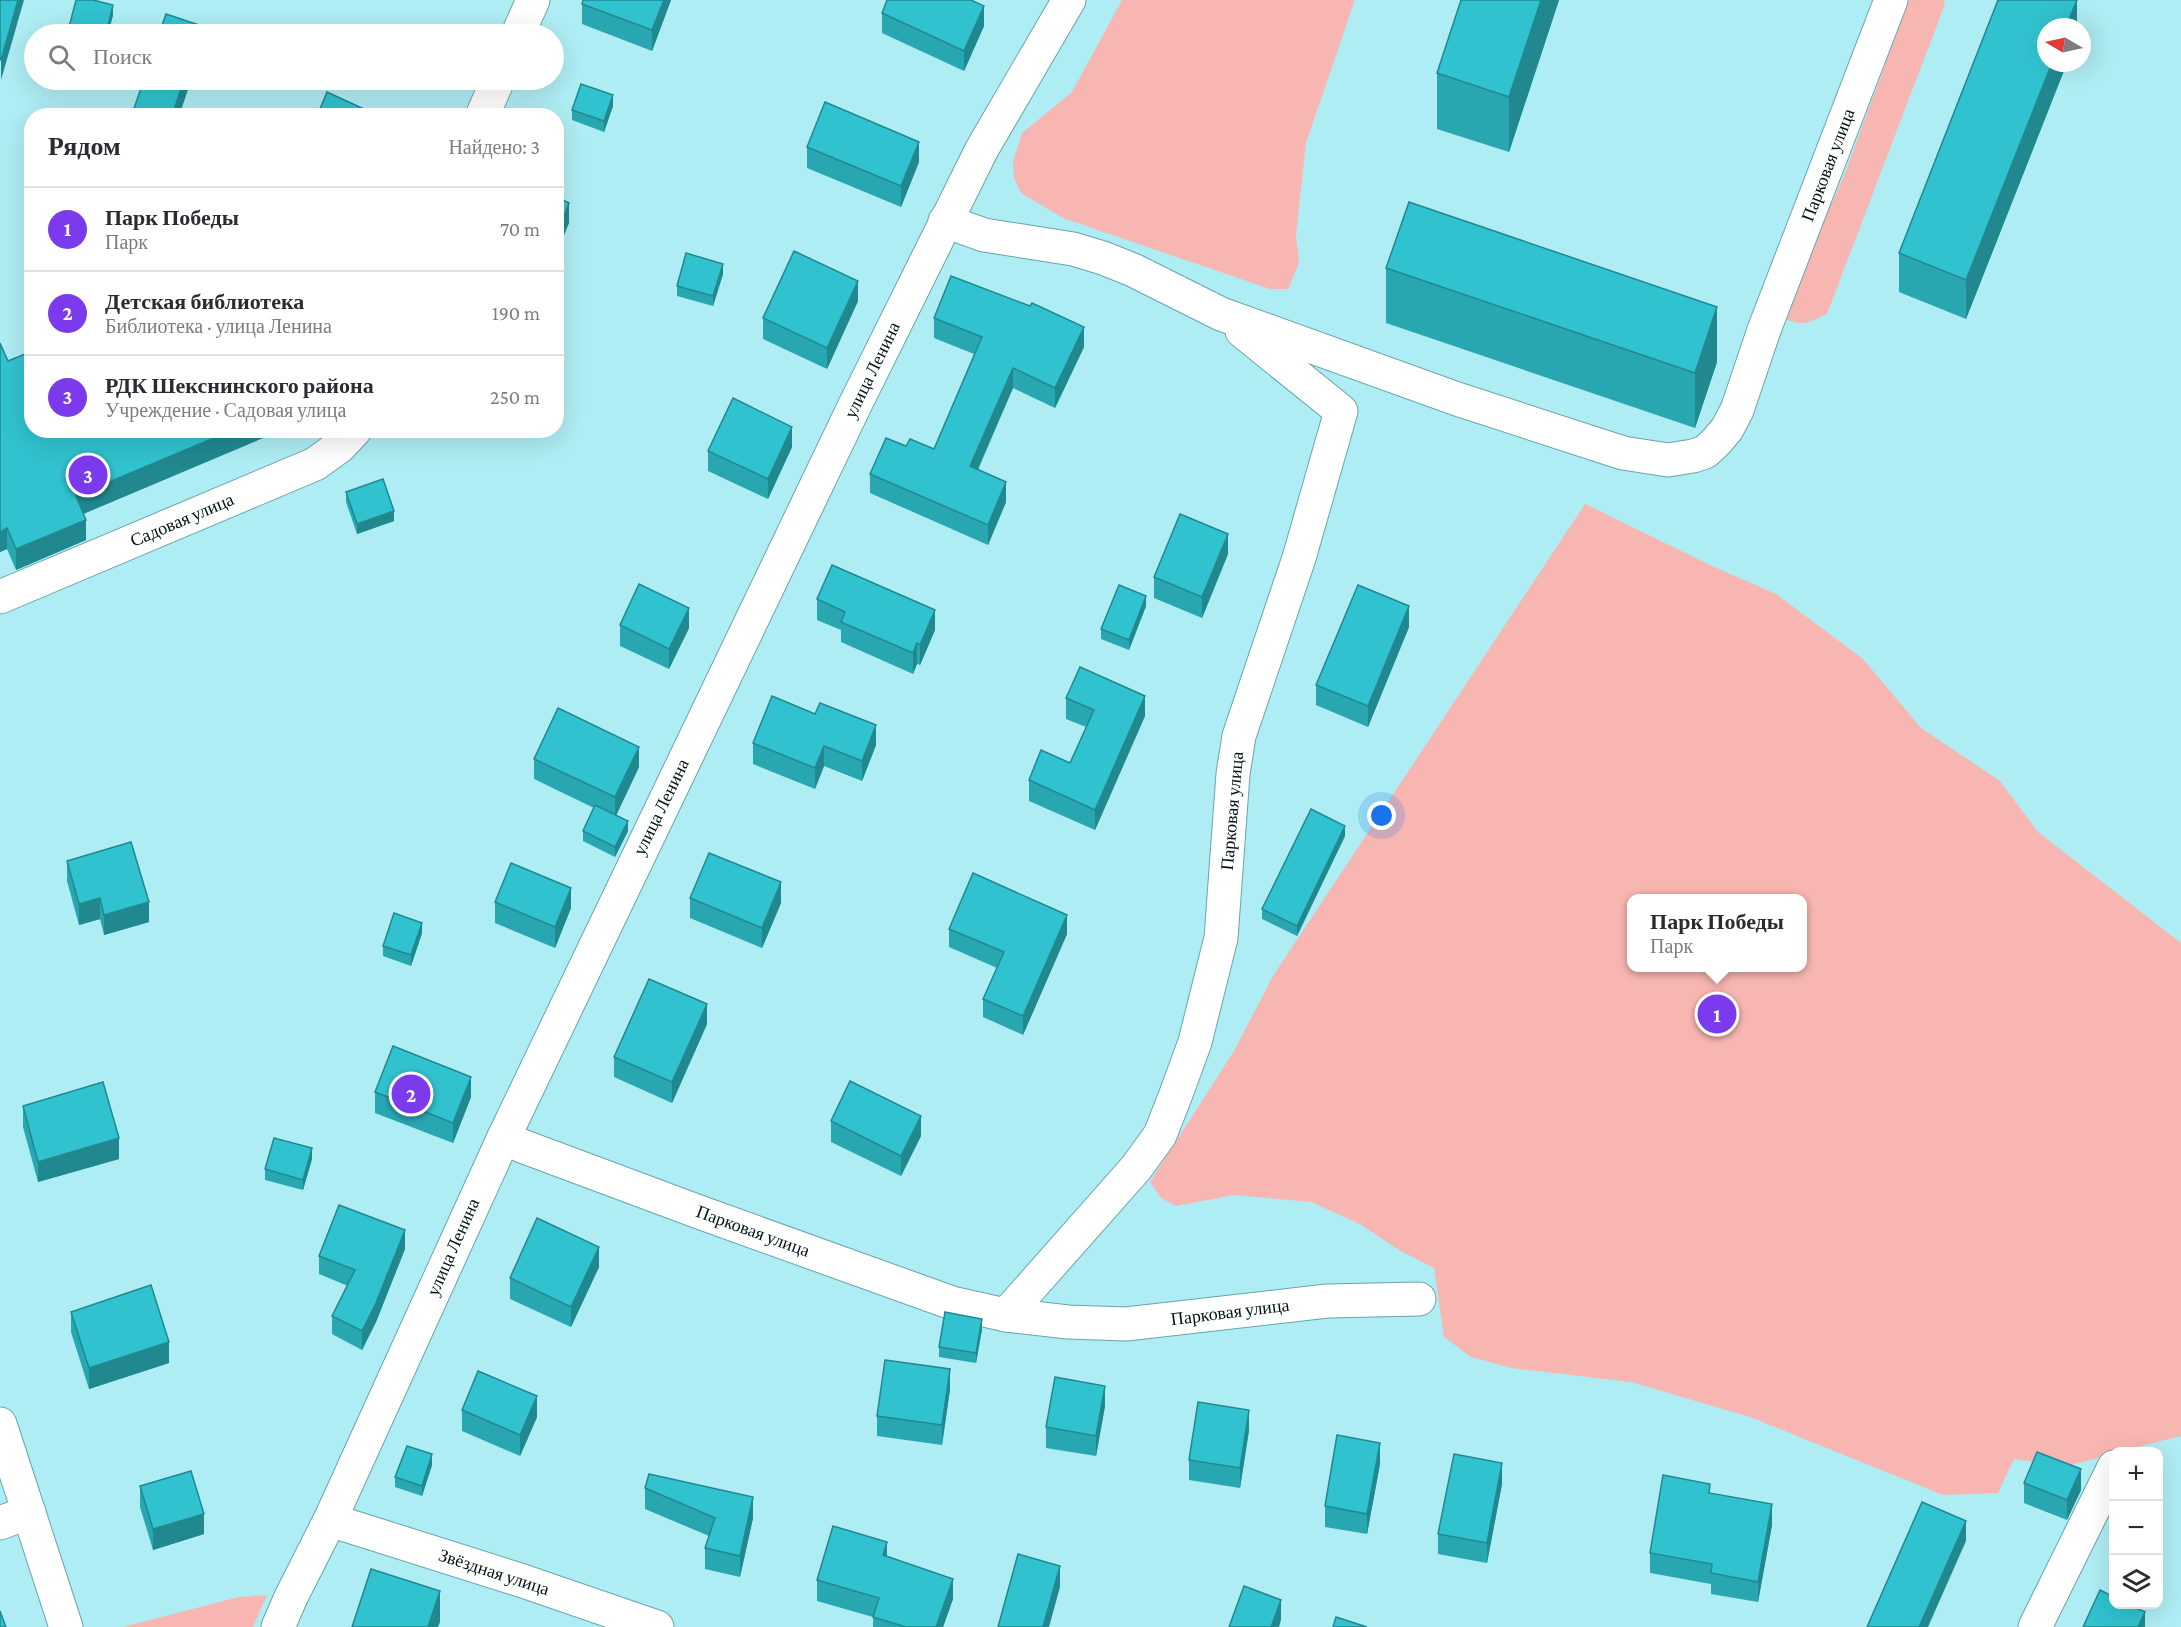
<!DOCTYPE html>
<html lang="ru">
<head>
<meta charset="utf-8">
<style>
  body { margin:0; font-family:"Crimson Pro",serif; background:#f2f2f3; color:#2b2b33 }
  .controls { position:absolute; right:18px; bottom:18px; display:grid; overflow:hidden; border-radius:12px; box-shadow:0 6px 24px #0002 }
  .controls button { width:54px; height:54px; display:grid; place-items:center; padding:0; border:0; border-bottom:2px solid #e1e1e2; background:#fff; color:#2b2b33; font:30px sans-serif }
  .compass { position:absolute; left:2037px; top:18px; width:54px; height:54px; border-radius:50%; background:#fff; box-shadow:0 6px 24px #0002; rotate:279deg }
  .you { position:absolute; left:1382px; top:816px; width:21px; height:21px; margin:-15px; border:4px solid #fff; border-radius:50%; background:#1a73e8; box-shadow:0 0 0 9px #1a73e833 }
  .badge { display:grid; place-items:center; width:39px; height:39px; border-radius:50%; background:#7c3aed; color:#fff; font-size:20px; font-weight:700 }
  .pin { position:absolute; translate:-50% -50%; border:3px solid #fff; box-shadow:0 2px 6px #0006 }
  .popup { position:absolute; left:1627px; top:894px; width:180px; height:78px; box-sizing:border-box; display:grid; place-content:center; border-radius:12px; background:#fff; filter:drop-shadow(0 2px 4px #0005); font-size:20px; white-space:nowrap; color:#7c7c81 }
  .popup b { font-size:22px; color:#2b2b33 }
  .popup::after { content:''; position:absolute; left:50%; top:100%; margin-left:-12px; border:12px solid transparent; border-top-color:#fff }
  .list { margin:0; padding:0; list-style:none }
  h2 { display:flex; justify-content:space-between; align-items:center; height:78px; margin:0; padding:0 24px; font-size:26px }
  h2 small { font-size:20px; font-weight:400; color:#7c7c81 }
  .list li { display:grid; grid-template-columns:39px 1fr auto; gap:18px; align-items:center; box-sizing:border-box; height:84px; padding:0 24px; border-top:2px solid #e1e1e2 }
  .list b { display:block; font-size:22px; white-space:nowrap }
  .list p { margin:0; font-size:20px; white-space:nowrap; color:#7c7c81 }
  .list em { font-size:20px; font-style:normal; color:#7c7c81 }
  .icon { flex:none; width:33px; height:33px; fill:none; stroke:currentColor; stroke-width:2; stroke-linecap:round; stroke-linejoin:round }
  .map { position:relative; flex:none; width:2181px; height:1627px; overflow:hidden }
  .search { position:absolute; background:#fff; box-shadow:0 6px 24px #0002; left:24px; top:24px; width:540px; height:66px; display:flex; align-items:center; gap:15px; box-sizing:border-box; padding:0 21px; border-radius:33px; color:#7c7c81; font-size:22px }
  .panel { position:absolute; background:#fff; box-shadow:0 6px 24px #0002; left:24px; top:108px; width:540px; height:330px; border-radius:24px }
  .map>svg:first-child { display:block }
  .green { fill:#f8b6b2; fill-rule:evenodd }
  .lines { fill:none; stroke-linecap:round; stroke-linejoin:round }
  .minor-casing { stroke:#68a5ab; stroke-width:35 }
  .tertiary-casing { stroke:#68a5ab; stroke-width:35 }
  .minor { stroke:#fff; stroke-width:33 }
  .tertiary { stroke:#fff; stroke-width:33 }
  .wall { fill:#29a7b1 }
  .shaded-wall { fill:#228890 }
  .building { fill:#30c2ce; stroke:#228890; stroke-width:1.5 }
  .labels { text-anchor:middle; dominant-baseline:central; stroke-width:4.5; stroke-linejoin:round; paint-order:stroke }
  .street-label { font-size:18px; fill:#001315; stroke:#fff }
</style>
</head>
<body>
<div class="map">
<svg width="2181" height="1627" viewBox="0 0 2181 1627">
  <rect width="100%" height="100%" fill="#aeedf3"/>
  <g class="green">
    <polygon points="1122,0 1355,0 1306,143 1296,235 1299,263 1288,289 1270,289 1063,218 1021,193 1014,178 1013,161 1022,133 1072,92"/>
    <path d="M1909,0H1943L1945,4L1827,314C1810,322 1803,327 1785,319L1795,284L1844,176Z"/>
    <path d="M1585,504L1712,566L1776,594L1863,659L1921,728L2000,781L2038,832L2181,943V1436L2121,1451L2114,1452L2113,1454L2067,1466L2014,1459L1998,1493L1943,1495L1750,1417L1631,1382L1511,1368L1471,1357L1444,1337L1434,1268L1399,1250L1360,1224L1311,1202L1234,1195L1176,1206L1161,1198L1150,1182L1234,1051L1273,976ZM1632,898H1802V968H1632Z"/>
    <polygon points="267,1595 253,1627 123,1627 239,1597"/>
  </g>
  <g class="lines">
    <defs>
      <g id="minor">
        <polyline points="518,34 533,0"/>
        <polyline points="482,116 498,80"/>
        <polyline points="945,221 984,235 1073,249 1103,258 1133,270 1221,314 1457,399 1623,453 1668,460 1693,456 1705,452 1715,443 1727,429 1737,410 1764,330 1891,0"/>
        <polyline points="0,597 315,464 340,446 355,430"/>
        <polyline points="504,1137 522,1146 699,1212 952,1303 1006,1315 1068,1322 1126,1324 1327,1301 1419,1299"/>
        <polyline points="1006,1315 1136,1168 1160,1135 1176,1094 1195,1042 1221,938 1233,774 1239,736 1299,558 1341,411 1242,331"/>
        <polyline points="330,1520 523,1581 657,1627"/>
        <polyline points="0,1523 29,1512"/>
        <polyline points="2035,1627 2114,1467"/>
      </g>
      <g id="tertiary">
        <polyline points="0,1424 66,1627"/>
        <polyline points="278,1627 291,1597 330,1520 504,1137 854,407 982,149 1069,0"/>
      </g>
    </defs>
    <use href="#minor" class="minor-casing"/>
    <use href="#tertiary" class="tertiary-casing"/>
    <use href="#minor" class="minor"/>
    <use href="#tertiary" class="tertiary"/>
  </g>
  <g class="wall">
    <polygon points="671,0 652,51 582,24 582,4"/>
    <polygon points="1461,0 1559,0 1509,152 1437,129 1437,73"/>
    <polygon points="1998,0 2077,0 2077,27 2046,27 2046,63 2067,63 1966,319 1899,292 1899,253"/>
    <polygon points="882,13 984,26 964,71 882,33"/>
    <polygon points="113,15 108,34 68,34 68,31"/>
    <polygon points="191,80 179,116 133,116 133,111"/>
    <polygon points="613,106 604,132 572,120 572,110"/>
    <polygon points="807,147 919,162 901,207 807,168"/>
    <polygon points="1386,268 1717,362 1695,428 1386,323"/>
    <polygon points="723,274 713,306 677,296 677,286"/>
    <polygon points="858,301 827,369 763,339 763,318"/>
    <polygon points="934,318 1084,347 1055,408 1013,388 978,470 1006,502 988,545 870,493 870,474 906,446 934,449 974,354 934,338"/>
    <polygon points="8,361 275,430 275,433 83,514 86,540 16,570 7,549 0,552"/>
    <polygon points="792,447 768,499 708,471 708,451"/>
    <polygon points="346,492 394,521 357,534 346,502"/>
    <polygon points="1228,554 1202,618 1154,598 1154,577"/>
    <polygon points="817,599 935,630 920,665 917,664 913,674 841,642 841,630 817,620"/>
    <polygon points="1146,606 1129,650 1101,639 1101,629"/>
    <polygon points="620,625 689,628 669,669 620,646"/>
    <polygon points="1409,627 1368,727 1316,705 1316,685"/>
    <polygon points="1066,698 1145,716 1095,830 1029,801 1029,780 1070,763 1086,727 1066,719"/>
    <polygon points="753,743 876,745 862,781 824,766 815,789 753,764"/>
    <polygon points="534,759 639,767 616,815 628,831 615,857 583,841 583,831 594,808 534,779"/>
    <polygon points="1345,836 1297,936 1262,919 1262,909"/>
    <polygon points="67,861 149,922 104,935 100,919 79,925 67,881"/>
    <polygon points="690,898 781,903 762,948 690,918"/>
    <polygon points="495,902 571,908 555,948 495,923"/>
    <polygon points="949,929 1067,934 1023,1035 983,1017 983,999 997,968 949,947"/>
    <polygon points="422,933 411,966 383,956 383,946"/>
    <polygon points="707,1024 672,1103 614,1077 614,1057"/>
    <polygon points="375,1092 471,1097 453,1143 375,1113"/>
    <polygon points="23,1106 119,1159 38,1182 23,1127"/>
    <polygon points="831,1121 921,1136 901,1176 831,1142"/>
    <polygon points="312,1159 303,1190 265,1180 265,1169"/>
    <polygon points="405,1249 376,1322 362,1350 332,1334 332,1316 348,1286 319,1274 319,1256"/>
    <polygon points="599,1267 571,1327 510,1299 510,1278"/>
    <polygon points="71,1312 169,1363 89,1389 71,1332"/>
    <polygon points="982,1329 976,1363 939,1357 939,1347"/>
    <polygon points="950,1389 942,1445 877,1436 877,1416"/>
    <polygon points="1105,1406 1096,1456 1046,1448 1046,1427"/>
    <polygon points="462,1410 537,1417 520,1456 462,1431"/>
    <polygon points="1249,1430 1240,1488 1189,1480 1189,1460"/>
    <polygon points="1380,1464 1367,1534 1325,1527 1325,1506"/>
    <polygon points="432,1465 422,1496 395,1487 395,1477"/>
    <polygon points="2024,1483 2081,1490 2067,1520 2024,1503"/>
    <polygon points="1502,1484 1487,1563 1438,1554 1438,1534"/>
    <polygon points="140,1486 204,1534 153,1550 140,1507"/>
    <polygon points="645,1488 753,1518 740,1577 705,1569 705,1548 709,1536 645,1509"/>
    <polygon points="1710,1493 1772,1525 1758,1602 1711,1594 1711,1584 1650,1573 1650,1553"/>
    <polygon points="887,1557 953,1599 943,1627 873,1627 873,1617 817,1601 817,1580"/>
  </g>
  <g class="shaded-wall">
    <polygon points="18,0 24,0 1,80 1,60"/>
    <polygon points="664,0 671,0 652,51 652,30"/>
    <polygon points="1541,0 1559,0 1509,152 1509,97"/>
    <polygon points="2077,0 2077,27 2066,27"/>
    <polygon points="113,5 113,15 108,34 106,34"/>
    <polygon points="984,6 984,26 964,71 964,51"/>
    <polygon points="2052,63 2067,63 1966,319 1966,280"/>
    <polygon points="184,80 191,80 179,116 172,116"/>
    <polygon points="613,95 613,106 604,132 604,121"/>
    <polygon points="919,142 919,162 901,207 901,186"/>
    <polygon points="569,203 569,223 556,255 556,235"/>
    <polygon points="723,264 723,274 713,306 713,296"/>
    <polygon points="858,281 858,301 827,369 827,348"/>
    <polygon points="1717,307 1717,362 1695,428 1695,373"/>
    <polygon points="1084,327 1084,347 1055,408 1055,388"/>
    <polygon points="1013,368 1013,388 970,486 970,466"/>
    <polygon points="792,427 792,447 768,499 768,479"/>
    <polygon points="233,430 275,430 275,433 76,517 76,496"/>
    <polygon points="1006,482 1006,502 988,545 988,525"/>
    <polygon points="394,511 394,521 357,534 357,524"/>
    <polygon points="86,520 86,540 16,570 16,549"/>
    <polygon points="7,528 7,549 0,552 0,532"/>
    <polygon points="1228,534 1228,554 1202,618 1202,597"/>
    <polygon points="1146,596 1146,606 1129,650 1129,640"/>
    <polygon points="1409,606 1409,627 1368,727 1368,706"/>
    <polygon points="689,608 689,628 669,669 669,649"/>
    <polygon points="935,610 935,630 920,665 920,645"/>
    <polygon points="917,643 917,664 913,674 913,653"/>
    <polygon points="1145,696 1145,716 1095,830 1095,810"/>
    <polygon points="876,725 876,745 862,781 862,761"/>
    <polygon points="824,746 824,766 815,789 815,768"/>
    <polygon points="639,747 639,767 615,818 615,797"/>
    <polygon points="628,821 628,831 615,857 615,847"/>
    <polygon points="1345,826 1345,836 1297,936 1297,926"/>
    <polygon points="781,882 781,903 762,948 762,928"/>
    <polygon points="571,888 571,908 555,948 555,927"/>
    <polygon points="100,898 100,919 79,925 79,904"/>
    <polygon points="149,902 149,922 104,935 104,915"/>
    <polygon points="1067,915 1067,934 1023,1035 1023,1016"/>
    <polygon points="422,923 422,933 411,966 411,955"/>
    <polygon points="707,1004 707,1024 672,1103 672,1082"/>
    <polygon points="471,1077 471,1097 453,1143 453,1123"/>
    <polygon points="921,1116 921,1136 901,1176 901,1156"/>
    <polygon points="119,1138 119,1159 38,1182 38,1162"/>
    <polygon points="312,1148 312,1159 303,1190 303,1180"/>
    <polygon points="405,1230 405,1249 376,1322 362,1350 362,1331"/>
    <polygon points="599,1247 599,1267 571,1327 571,1307"/>
    <polygon points="982,1319 982,1329 976,1363 976,1353"/>
    <polygon points="169,1342 169,1363 89,1389 89,1368"/>
    <polygon points="950,1369 950,1389 942,1445 942,1425"/>
    <polygon points="1105,1386 1105,1406 1096,1456 1096,1436"/>
    <polygon points="537,1396 537,1417 520,1456 520,1435"/>
    <polygon points="1249,1410 1249,1430 1240,1488 1240,1468"/>
    <polygon points="1380,1443 1380,1464 1367,1534 1367,1514"/>
    <polygon points="432,1454 432,1465 422,1496 422,1486"/>
    <polygon points="1502,1463 1502,1484 1487,1563 1487,1543"/>
    <polygon points="2081,1469 2081,1490 2067,1520 2067,1500"/>
    <polygon points="753,1497 753,1518 740,1577 740,1556"/>
    <polygon points="1772,1504 1772,1525 1758,1602 1758,1582"/>
    <polygon points="204,1514 204,1534 153,1550 153,1529"/>
    <polygon points="1966,1521 1966,1541 1928,1627 1919,1627"/>
    <polygon points="887,1542 887,1562 883,1555"/>
    <polygon points="1060,1566 1060,1587 1049,1627 1043,1627"/>
    <polygon points="953,1579 953,1599 943,1627 936,1627"/>
    <polygon points="440,1591 440,1622 438,1627 428,1627"/>
    <polygon points="1281,1600 1281,1620 1279,1627 1271,1627"/>
    <polygon points="2145,1612 2145,1627 2138,1627"/>
  </g>
  <g class="building">
    <polygon points="0,0 18,0 1,60 0,59"/>
    <polygon points="76,0 93,0 113,5 106,34 83,34 68,31"/>
    <polygon points="583,0 664,0 652,30 582,4"/>
    <polygon points="887,0 971,0 984,6 964,51 882,13"/>
    <polygon points="1461,0 1541,0 1509,97 1437,73"/>
    <polygon points="1998,0 2077,0 2066,27 2046,27 2046,63 2052,63 1966,280 1899,253"/>
    <polygon points="166,14 202,26 199,34 159,34"/>
    <polygon points="144,80 184,80 172,116 147,116 133,111"/>
    <polygon points="581,84 613,95 604,121 572,110"/>
    <polygon points="327,92 379,116 317,116"/>
    <polygon points="825,102 919,142 901,186 807,147"/>
    <polygon points="556,197 569,203 556,235"/>
    <polygon points="1409,202 1717,307 1695,373 1386,268"/>
    <polygon points="794,251 858,281 827,348 763,318"/>
    <polygon points="686,253 723,264 713,296 677,286"/>
    <polygon points="951,276 1030,306 1032,303 1084,327 1055,388 1013,368 970,466 1006,482 988,525 870,474 886,438 906,446 910,439 934,449 982,337 934,318"/>
    <polygon points="0,343 8,361 32,351 32,430 233,430 76,496 86,520 16,549 7,528 0,532"/>
    <polygon points="733,398 792,427 768,479 708,451"/>
    <polygon points="383,479 394,511 357,524 346,492"/>
    <polygon points="1180,514 1228,534 1202,597 1154,577"/>
    <polygon points="832,565 935,610 920,645 917,643 913,653 841,622 845,612 817,599"/>
    <polygon points="639,584 689,608 669,649 620,625"/>
    <polygon points="1119,585 1146,596 1129,640 1101,629"/>
    <polygon points="1358,585 1409,606 1368,706 1316,685"/>
    <polygon points="1080,667 1145,696 1095,810 1029,780 1041,750 1070,763 1094,710 1066,698"/>
    <polygon points="772,696 815,714 820,703 876,725 862,761 824,746 815,768 753,743"/>
    <polygon points="558,708 639,747 615,797 534,759"/>
    <polygon points="595,805 628,821 615,847 583,831"/>
    <polygon points="1311,809 1345,826 1297,926 1262,909"/>
    <polygon points="131,842 149,902 104,915 100,898 79,904 67,861"/>
    <polygon points="709,853 781,882 762,928 690,898"/>
    <polygon points="511,863 571,888 555,927 495,902"/>
    <polygon points="973,873 1067,915 1023,1016 983,999 1004,952 949,929"/>
    <polygon points="394,913 422,923 411,955 383,946"/>
    <polygon points="649,979 707,1004 672,1082 614,1057"/>
    <polygon points="393,1046 471,1077 453,1123 375,1092"/>
    <polygon points="850,1081 921,1116 901,1156 831,1121"/>
    <polygon points="103,1082 119,1138 38,1162 23,1106"/>
    <polygon points="274,1138 312,1148 303,1180 265,1169"/>
    <polygon points="339,1205 405,1230 376,1303 362,1331 332,1316 355,1270 319,1256"/>
    <polygon points="537,1218 599,1247 571,1307 510,1278"/>
    <polygon points="151,1285 169,1342 89,1368 71,1312"/>
    <polygon points="945,1312 982,1319 976,1353 939,1347"/>
    <polygon points="885,1360 950,1369 942,1425 877,1416"/>
    <polygon points="478,1371 537,1396 520,1435 462,1410"/>
    <polygon points="1055,1377 1105,1386 1096,1436 1046,1427"/>
    <polygon points="1198,1402 1249,1410 1240,1468 1189,1460"/>
    <polygon points="1337,1435 1380,1443 1367,1514 1325,1506"/>
    <polygon points="407,1446 432,1454 422,1486 395,1477"/>
    <polygon points="2037,1452 2081,1469 2067,1500 2024,1483"/>
    <polygon points="1454,1454 1502,1463 1487,1543 1438,1534"/>
    <polygon points="191,1471 204,1514 153,1529 140,1486"/>
    <polygon points="649,1474 753,1497 740,1556 705,1548 715,1518 645,1488"/>
    <polygon points="1663,1475 1710,1484 1709,1493 1772,1504 1758,1582 1711,1573 1712,1564 1650,1553"/>
    <polygon points="1922,1502 1966,1521 1919,1627 1867,1627"/>
    <polygon points="833,1526 887,1542 883,1555 953,1579 936,1627 906,1627 873,1617 879,1598 817,1580"/>
    <polygon points="1018,1554 1060,1566 1043,1627 998,1627"/>
    <polygon points="371,1569 440,1591 428,1627 352,1627"/>
    <polygon points="1244,1586 1281,1600 1271,1627 1229,1627"/>
    <polygon points="2100,1590 2114,1597 2114,1605 2129,1605 2145,1612 2138,1627 2083,1627"/>
    <polygon points="0,1611 6,1627 0,1627"/>
    <polygon points="1336,1617 1367,1627 1333,1627"/>
  </g>
  <g class="labels">
    <g class="street-label">
      <text transform="translate(1828 165) rotate(-69)">Парковая улица</text>
      <text transform="translate(872 370) rotate(-64)">улица Ленина</text>
      <text transform="translate(182 520) rotate(-23)">Садовая улица</text>
      <text transform="translate(661 807) rotate(-64)">улица Ленина</text>
      <text transform="translate(1232 811) rotate(-85)">Парковая улица</text>
      <text transform="translate(753 1231) rotate(20)">Парковая улица</text>
      <text transform="translate(453 1247) rotate(-66)">улица Ленина</text>
      <text transform="translate(1230 1312) rotate(-7)">Парковая улица</text>
      <text transform="translate(494 1572) rotate(18)">Звёздная улица</text>
    </g>
  </g>
</svg>
<div class="controls">
<button>+</button>
<button>−</button>
<button><svg class="icon" aria-label="layers" viewBox="0 0 24 24"><path d="M12 4l9 5-9 5-9-5zM3 14l9 5 9-5"/></svg></button>
</div>
<svg class="compass" viewBox="-18 -18 36 36"><path d="M0-13l5 13h-10z" fill="#e53935"/><path d="M0 13l5-13h-10z" fill="#7c7c81"/></svg>
<div class="you"></div>
<div class="pin badge" style="left:1717px;top:1014px">1</div>
<div class="popup"><b>Парк Победы</b>Парк</div>
<div class="pin badge" style="left:411px;top:1094px">2</div>
<div class="pin badge" style="left:88px;top:475px">3</div>
<div class="search"><svg class="icon" aria-label="search" viewBox="0 0 24 24"><circle cx="10" cy="10" r="6"/><path d="M15 15l6 6"/></svg>Поиск</div>
<section class="panel">
<h2>Рядом<small>Найдено: 3</small></h2>
<ul class="list">
<li><span class="badge">1</span><div><b>Парк Победы</b><p>Парк</p></div><em>70 m</em></li>
<li><span class="badge">2</span><div><b>Детская библиотека</b><p>Библиотека · улица Ленина</p></div><em>190 m</em></li>
<li><span class="badge">3</span><div><b>РДК Шекснинского района</b><p>Учреждение · Садовая улица</p></div><em>250 m</em></li>
</ul>
</section>
</div>
</body>
</html>
